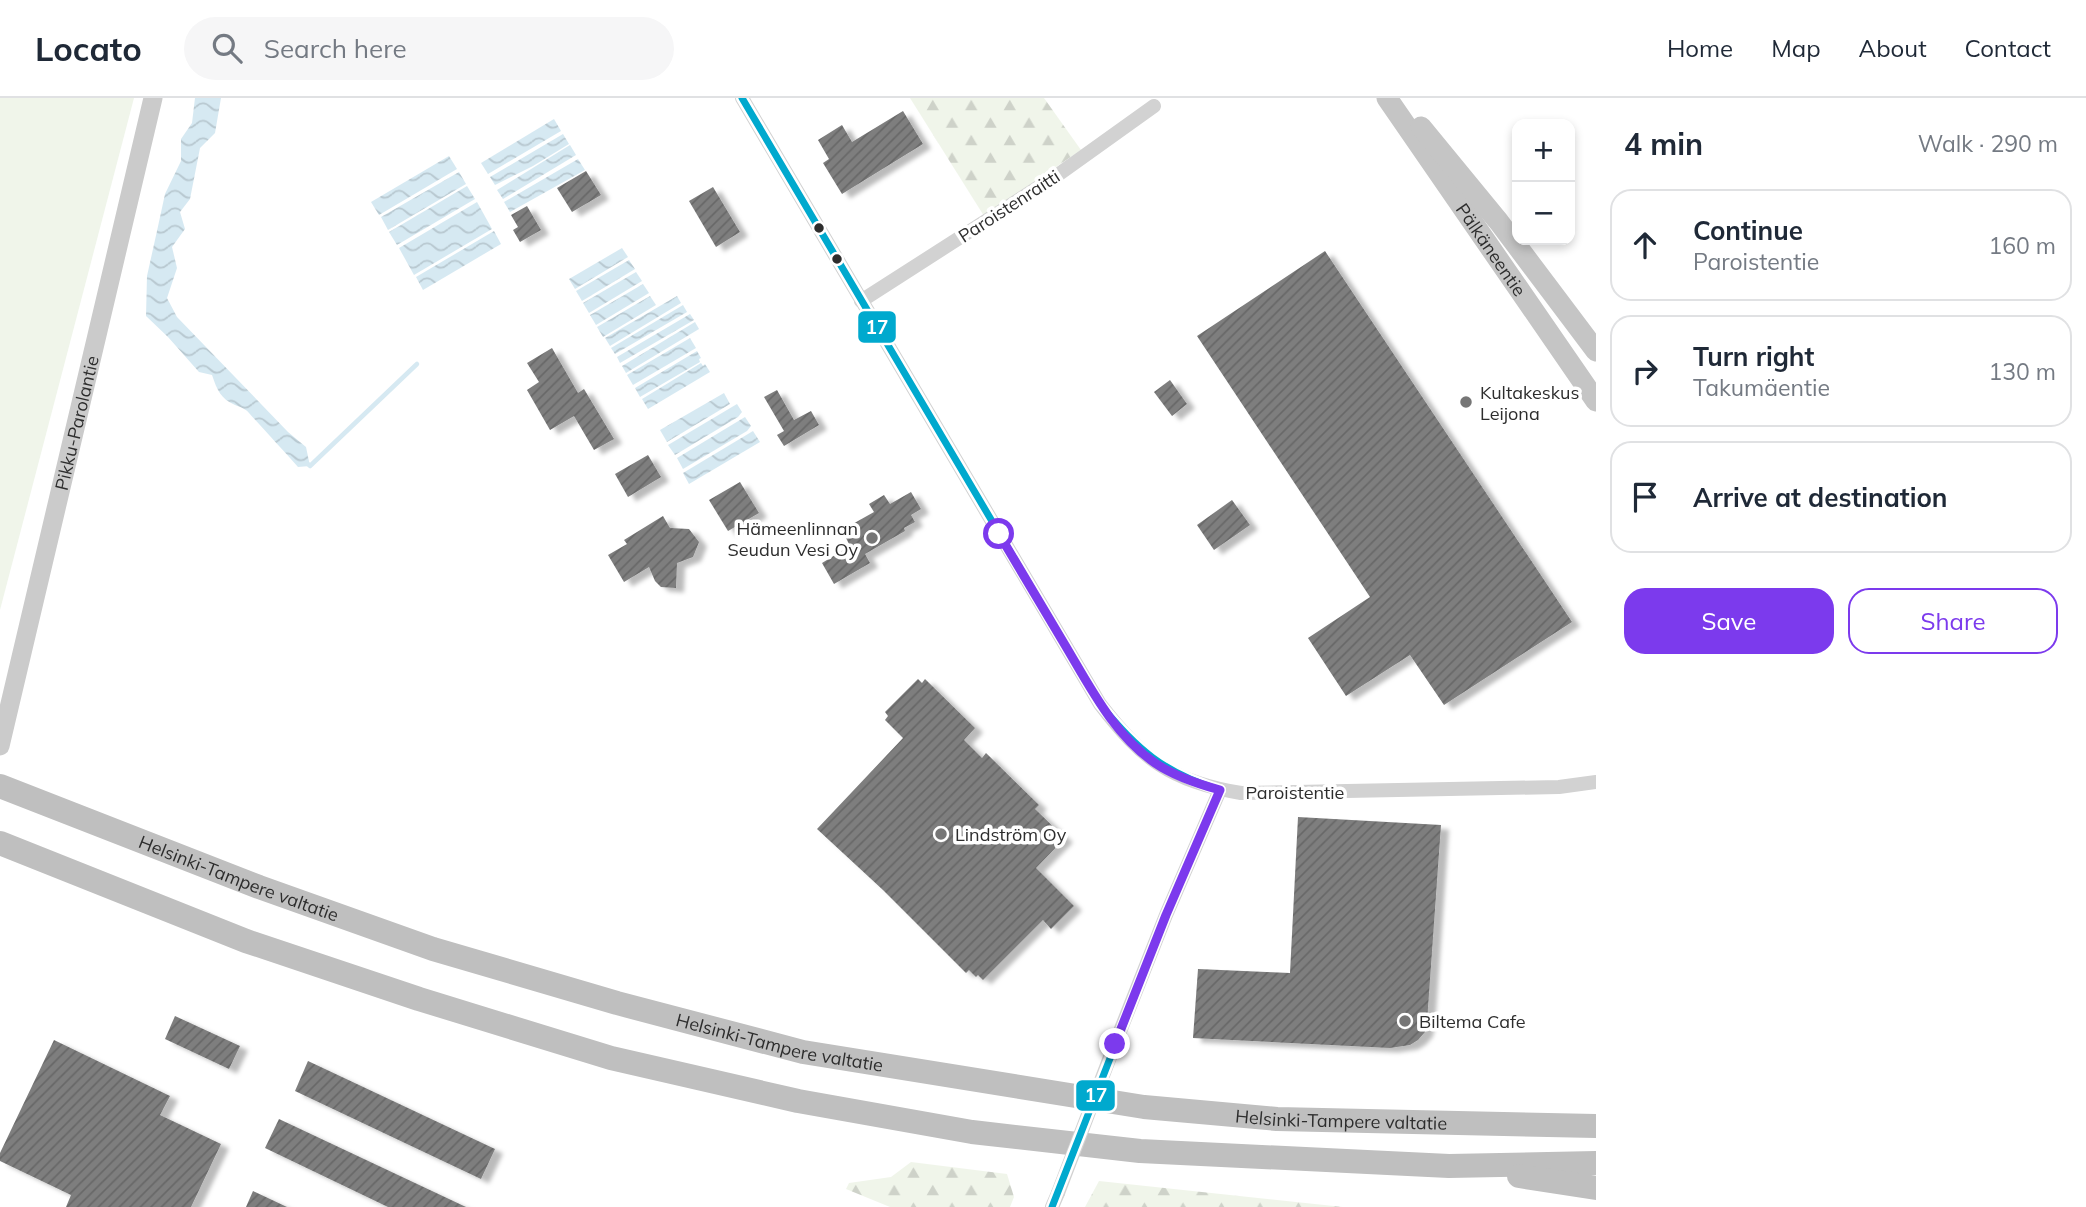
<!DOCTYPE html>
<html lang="en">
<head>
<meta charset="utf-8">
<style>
  body { margin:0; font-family:Mulish,sans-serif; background:#f6f6f7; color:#1f2937 }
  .controls { position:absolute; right:21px; top:21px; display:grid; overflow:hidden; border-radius:14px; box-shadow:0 4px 10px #0003 }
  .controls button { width:63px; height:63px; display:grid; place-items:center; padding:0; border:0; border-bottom:2px solid #e0e1e3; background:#fff; color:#1f2937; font:35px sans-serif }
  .stop { position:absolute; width:21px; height:21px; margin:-16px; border:5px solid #7c3aed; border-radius:50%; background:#fff }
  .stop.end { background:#7c3aed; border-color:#fff; box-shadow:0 2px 7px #0008 }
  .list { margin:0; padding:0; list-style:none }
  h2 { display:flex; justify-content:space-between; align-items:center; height:91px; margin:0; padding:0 28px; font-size:30px }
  h2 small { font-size:23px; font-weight:400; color:#747a83 }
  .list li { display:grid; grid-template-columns:46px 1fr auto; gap:21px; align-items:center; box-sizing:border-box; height:112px; margin:0 14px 14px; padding:0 14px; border:2px solid #e0e1e3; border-radius:21px }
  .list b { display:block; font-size:26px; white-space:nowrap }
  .list p { margin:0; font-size:23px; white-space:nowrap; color:#747a83 }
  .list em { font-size:23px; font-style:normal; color:#747a83 }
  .actions { display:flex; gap:14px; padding:21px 28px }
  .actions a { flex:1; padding:16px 0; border:2px solid #7c3aed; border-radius:21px; text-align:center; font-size:24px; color:#7c3aed }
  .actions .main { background:#7c3aed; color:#fff }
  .icon { flex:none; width:38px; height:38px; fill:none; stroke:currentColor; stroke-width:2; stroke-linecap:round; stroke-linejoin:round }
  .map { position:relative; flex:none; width:1596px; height:1109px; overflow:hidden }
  header { display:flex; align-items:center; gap:42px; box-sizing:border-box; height:98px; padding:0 35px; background:#fff; border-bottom:2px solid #e0e1e3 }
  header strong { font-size:33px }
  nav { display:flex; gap:38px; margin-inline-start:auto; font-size:24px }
  .search { width:490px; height:63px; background:#f6f6f7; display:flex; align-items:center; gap:18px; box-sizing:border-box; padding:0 24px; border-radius:38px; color:#747a83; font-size:26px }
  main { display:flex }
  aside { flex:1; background:#fff }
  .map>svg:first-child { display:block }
  .grass { fill:#f0f5ea }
  .forest { fill:url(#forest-firs) }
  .water { fill:url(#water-waves) }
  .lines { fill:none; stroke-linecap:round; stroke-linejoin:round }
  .stream { stroke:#d6e9f2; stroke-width:4.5 }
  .building { fill:url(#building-hatch); filter:url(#shadow) }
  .minor { stroke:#d2d2d2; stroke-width:14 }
  .secondary { stroke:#cbcbcb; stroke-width:19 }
  .primary { stroke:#c5c5c5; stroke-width:21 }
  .motorway { stroke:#bfbfbf; stroke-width:24 }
  .minor-bridge { stroke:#d2d2d2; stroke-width:14 }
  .bus-1-casing { stroke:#fff; stroke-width:12 }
  .bus-1 { stroke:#00a9ce; stroke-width:7 }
  .route { stroke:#7c3aed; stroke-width:9 }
  .bus-dot { fill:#2d2d2d; stroke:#fff; stroke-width:2.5 }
  .poi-dot { fill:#767676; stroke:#fff; stroke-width:2.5 }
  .labels { text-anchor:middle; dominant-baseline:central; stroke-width:7; stroke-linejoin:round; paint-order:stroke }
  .street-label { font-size:18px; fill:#2d2d2d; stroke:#fff }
  .poi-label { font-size:18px; fill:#2d2d2d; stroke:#fff; text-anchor:start }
  .line-badge { stroke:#fff; stroke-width:2.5 }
  .badge-label { font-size:19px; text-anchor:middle; font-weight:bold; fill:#fff }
</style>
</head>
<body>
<header>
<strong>Locato</strong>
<div class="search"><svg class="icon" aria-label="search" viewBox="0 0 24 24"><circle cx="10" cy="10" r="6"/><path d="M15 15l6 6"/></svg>Search here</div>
<nav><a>Home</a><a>Map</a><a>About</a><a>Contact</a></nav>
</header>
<main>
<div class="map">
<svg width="1596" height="1109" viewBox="0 0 1596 1109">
  <defs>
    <pattern id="forest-firs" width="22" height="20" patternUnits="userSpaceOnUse" patternTransform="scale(1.75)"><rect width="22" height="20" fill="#f0f5ea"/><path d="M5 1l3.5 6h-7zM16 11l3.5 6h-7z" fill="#ced2c9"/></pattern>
    <pattern id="water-waves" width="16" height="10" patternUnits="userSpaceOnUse" patternTransform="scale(1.75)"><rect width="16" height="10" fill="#d6e9f2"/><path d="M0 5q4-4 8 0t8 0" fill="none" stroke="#b8c8d0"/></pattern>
    <pattern id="building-hatch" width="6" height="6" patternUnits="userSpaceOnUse" patternTransform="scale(1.75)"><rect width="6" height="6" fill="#7e7e7e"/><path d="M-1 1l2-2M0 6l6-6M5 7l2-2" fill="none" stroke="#686868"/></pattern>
    <filter id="shadow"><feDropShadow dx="8" dy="4.5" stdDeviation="2" flood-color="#0004"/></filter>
  </defs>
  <rect width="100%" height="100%" fill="#fff"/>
  <polygon class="grass" points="0,0 134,0 0,512"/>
  <g class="forest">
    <polygon points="910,0 1044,0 1081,52 984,118"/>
    <polygon points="911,1064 1007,1076 1014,1099 1010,1109 890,1109 846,1091 849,1085 891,1079"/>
    <polygon points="1099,1083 1343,1109 1085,1109"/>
  </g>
  <g class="water">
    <path d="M195,0H221L215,35L200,50L190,101L180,114L185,131L172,149L177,170L167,200L177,219L288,334L306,349L310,368L298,369C282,351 265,333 249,315C246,311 240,309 235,307C221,301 217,292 212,277L199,274L168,239L146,218L147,178L157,133L165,96L181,63V41L192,25Z"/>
    <polygon points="554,21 561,33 488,76 481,65"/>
    <polygon points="563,36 569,46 533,68 495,87 490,79"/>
    <polygon points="570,47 576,57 503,101 497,92"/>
    <polygon points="449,58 457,71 379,117 371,104"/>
    <polygon points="578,61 585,72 510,114 504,104"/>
    <polygon points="459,74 466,86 388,132 381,119"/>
    <polygon points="467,88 475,101 397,147 389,134"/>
    <polygon points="477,104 492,131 414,177 399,150"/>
    <polygon points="494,133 501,146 423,192 416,179"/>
    <polygon points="622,150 628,159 575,191 569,181"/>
    <polygon points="629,162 635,171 582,203 576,193"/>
    <polygon points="636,174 642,183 589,215 583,205"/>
    <polygon points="643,186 649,195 596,227 590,217"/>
    <polygon points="650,198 656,207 603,239 597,229"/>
    <polygon points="677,198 681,205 610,248 605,240"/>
    <polygon points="683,207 687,214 615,256 611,250"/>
    <polygon points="690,216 694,222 620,265 617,259"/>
    <polygon points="695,224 699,231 626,275 622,268"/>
    <polygon points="690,240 696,250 633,287 627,277"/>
    <polygon points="697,253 701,260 699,261 700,264 640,299 635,290"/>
    <polygon points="701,265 703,268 705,266 710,274 648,311 642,301"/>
    <polygon points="724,295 730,306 667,344 660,332"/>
    <polygon points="737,306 742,314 738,319 675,357 668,347"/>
    <polygon points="745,319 751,328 747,333 683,371 677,360"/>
    <polygon points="753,333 760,344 689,386 683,375"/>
  </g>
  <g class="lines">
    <polyline class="stream" points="307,365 310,368 417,266"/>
  </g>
  <g class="building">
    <polygon points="903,13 923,46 842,96 823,65 829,61 818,42 842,27 852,44"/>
    <polygon points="586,73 601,97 572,114 557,90"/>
    <polygon points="713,89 740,134 716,149 689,103"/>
    <polygon points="527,108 541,132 520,144 513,132 518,129 511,117"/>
    <polygon points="1325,153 1572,524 1444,607 1410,557 1346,598 1308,540 1370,499 1197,238"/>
    <polygon points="552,250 578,295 584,291 614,341 594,352 574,318 550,332 527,292 539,284 527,265"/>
    <polygon points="1170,282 1187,306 1172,318 1154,294"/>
    <polygon points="777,292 794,322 811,313 819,327 784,348 777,337 784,333 764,299"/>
    <polygon points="648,357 661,379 628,399 615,376"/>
    <polygon points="740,384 759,415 728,433 709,402"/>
    <polygon points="911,394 921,411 911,417 915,424 904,430 905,433 865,456 870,465 834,486 822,465 850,448 842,432 874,414 869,406 884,397 890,406"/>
    <polygon points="1232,402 1250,427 1214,452 1197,427"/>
    <polygon points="663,418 670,430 689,431 699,444 693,459 677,465 676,490 661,489 655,483 649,469 624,484 608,457 627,446 624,442"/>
    <polygon points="918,581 922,585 925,581 975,630 964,642 982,660 986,655 1039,707 1035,711 1065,740 1036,770 1074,808 1051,831 1043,822 983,882 978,877 976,879 969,872 966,875 883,792 817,731 903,640 885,622 888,618 885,614"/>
    <polygon points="1298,719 1441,727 1427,924 1425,934 1418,942 1410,947 1390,950 1193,940 1198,871 1290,875"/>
    <polygon points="175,918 240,948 229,971 165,941"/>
    <polygon points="54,942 170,998 160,1017 221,1046 191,1109 66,1109 71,1097 0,1063 0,1055"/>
    <polygon points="308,963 495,1051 481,1081 295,993"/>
    <polygon points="279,1021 466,1109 388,1109 265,1050"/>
    <polygon points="253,1093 287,1109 246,1109"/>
  </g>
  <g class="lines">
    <g class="minor">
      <path d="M742,0L1100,606C1142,661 1171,684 1241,695L1559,689L1596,684"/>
      <polyline points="861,203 1059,76 1154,8"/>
      <polyline points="1115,946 1166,817 1220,692"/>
      <polyline points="1052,1109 1058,1095"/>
    </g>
    <path class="secondary" id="s1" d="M0,648L153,0"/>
    <g class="primary">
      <path id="s2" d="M1387,0L1596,303"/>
      <polyline points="1421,29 1499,124 1596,253"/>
    </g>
    <g class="motorway">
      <path id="s3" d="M0,688L259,789L433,851L617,905L803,954L1144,1009L1277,1021L1596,1028"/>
      <polyline points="0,745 246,843 419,901 611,960 798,1003 972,1034 1140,1053 1449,1068 1596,1065"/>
      <polyline points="1519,1078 1596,1090"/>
    </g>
    <polyline class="minor-bridge" points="1058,1095 1115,946"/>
    <defs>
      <g id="bus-1">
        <path d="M742,0L1100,606C1136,651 1164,675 1220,692"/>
        <polyline points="1052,1109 1166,817 1220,692"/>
      </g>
    </defs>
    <use href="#bus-1" class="bus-1-casing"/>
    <use href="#bus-1" class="bus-1"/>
  </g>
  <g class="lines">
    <path class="route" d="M999,436C1021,473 1043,510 1065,547C1090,589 1114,637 1155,665C1174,678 1198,686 1220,692L1166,817L1115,946"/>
  </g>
  <g class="bus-dot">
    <circle cx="819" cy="130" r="6"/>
    <circle cx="837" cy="161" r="6"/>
  </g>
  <g class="poi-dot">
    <circle cx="1466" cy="304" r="7"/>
    <circle cx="872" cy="440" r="7"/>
    <circle cx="941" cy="736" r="7"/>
    <circle cx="1405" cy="923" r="7"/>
  </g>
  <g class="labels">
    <g class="street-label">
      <text transform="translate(1009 108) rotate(-33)">Paroistenraitti</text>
      <text stroke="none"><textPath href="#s2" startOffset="184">Pälkäneentie</textPath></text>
      <text stroke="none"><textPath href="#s1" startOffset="332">Pikku-Parolantie</textPath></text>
      <text x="1295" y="694">Paroistentie</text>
      <text stroke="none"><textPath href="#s3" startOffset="256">Helsinki-Tampere valtatie</textPath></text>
      <text stroke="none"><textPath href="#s3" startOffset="822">Helsinki-Tampere valtatie</textPath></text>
      <text stroke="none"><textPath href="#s3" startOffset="1390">Helsinki-Tampere valtatie</textPath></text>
    </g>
    <g class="poi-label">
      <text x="1480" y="294">Kultakeskus<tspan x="1480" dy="21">Leijona</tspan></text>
      <text x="858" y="430" text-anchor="end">Hämeenlinnan<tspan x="858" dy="21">Seudun Vesi Oy</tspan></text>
      <text x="955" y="736">Lindström Oy</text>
      <text x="1419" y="923">Biltema Cafe</text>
    </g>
  </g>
  <g class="line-badge">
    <rect x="857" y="212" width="40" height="34" rx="7" fill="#00a9ce"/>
    <rect x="1075" y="981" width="41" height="33" rx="7" fill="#00a9ce"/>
  </g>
  <g class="badge-label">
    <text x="877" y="236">17</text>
    <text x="1096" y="1004">17</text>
  </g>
</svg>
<div class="controls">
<button>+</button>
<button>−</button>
</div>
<div class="stop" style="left:999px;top:436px"></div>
<div class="stop end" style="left:1115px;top:946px"></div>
</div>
<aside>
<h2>4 min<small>Walk · 290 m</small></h2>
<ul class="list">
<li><svg class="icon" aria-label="ahead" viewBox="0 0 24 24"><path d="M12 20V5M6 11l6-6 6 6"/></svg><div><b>Continue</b><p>Paroistentie</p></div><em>160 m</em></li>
<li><svg class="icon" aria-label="right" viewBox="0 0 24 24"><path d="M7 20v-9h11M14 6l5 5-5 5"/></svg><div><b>Turn right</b><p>Takumäentie</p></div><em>130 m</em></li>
<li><svg class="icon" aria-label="arrive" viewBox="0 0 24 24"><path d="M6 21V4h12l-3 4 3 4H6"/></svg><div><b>Arrive at destination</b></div></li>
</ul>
<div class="actions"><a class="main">Save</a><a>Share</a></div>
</aside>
</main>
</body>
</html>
